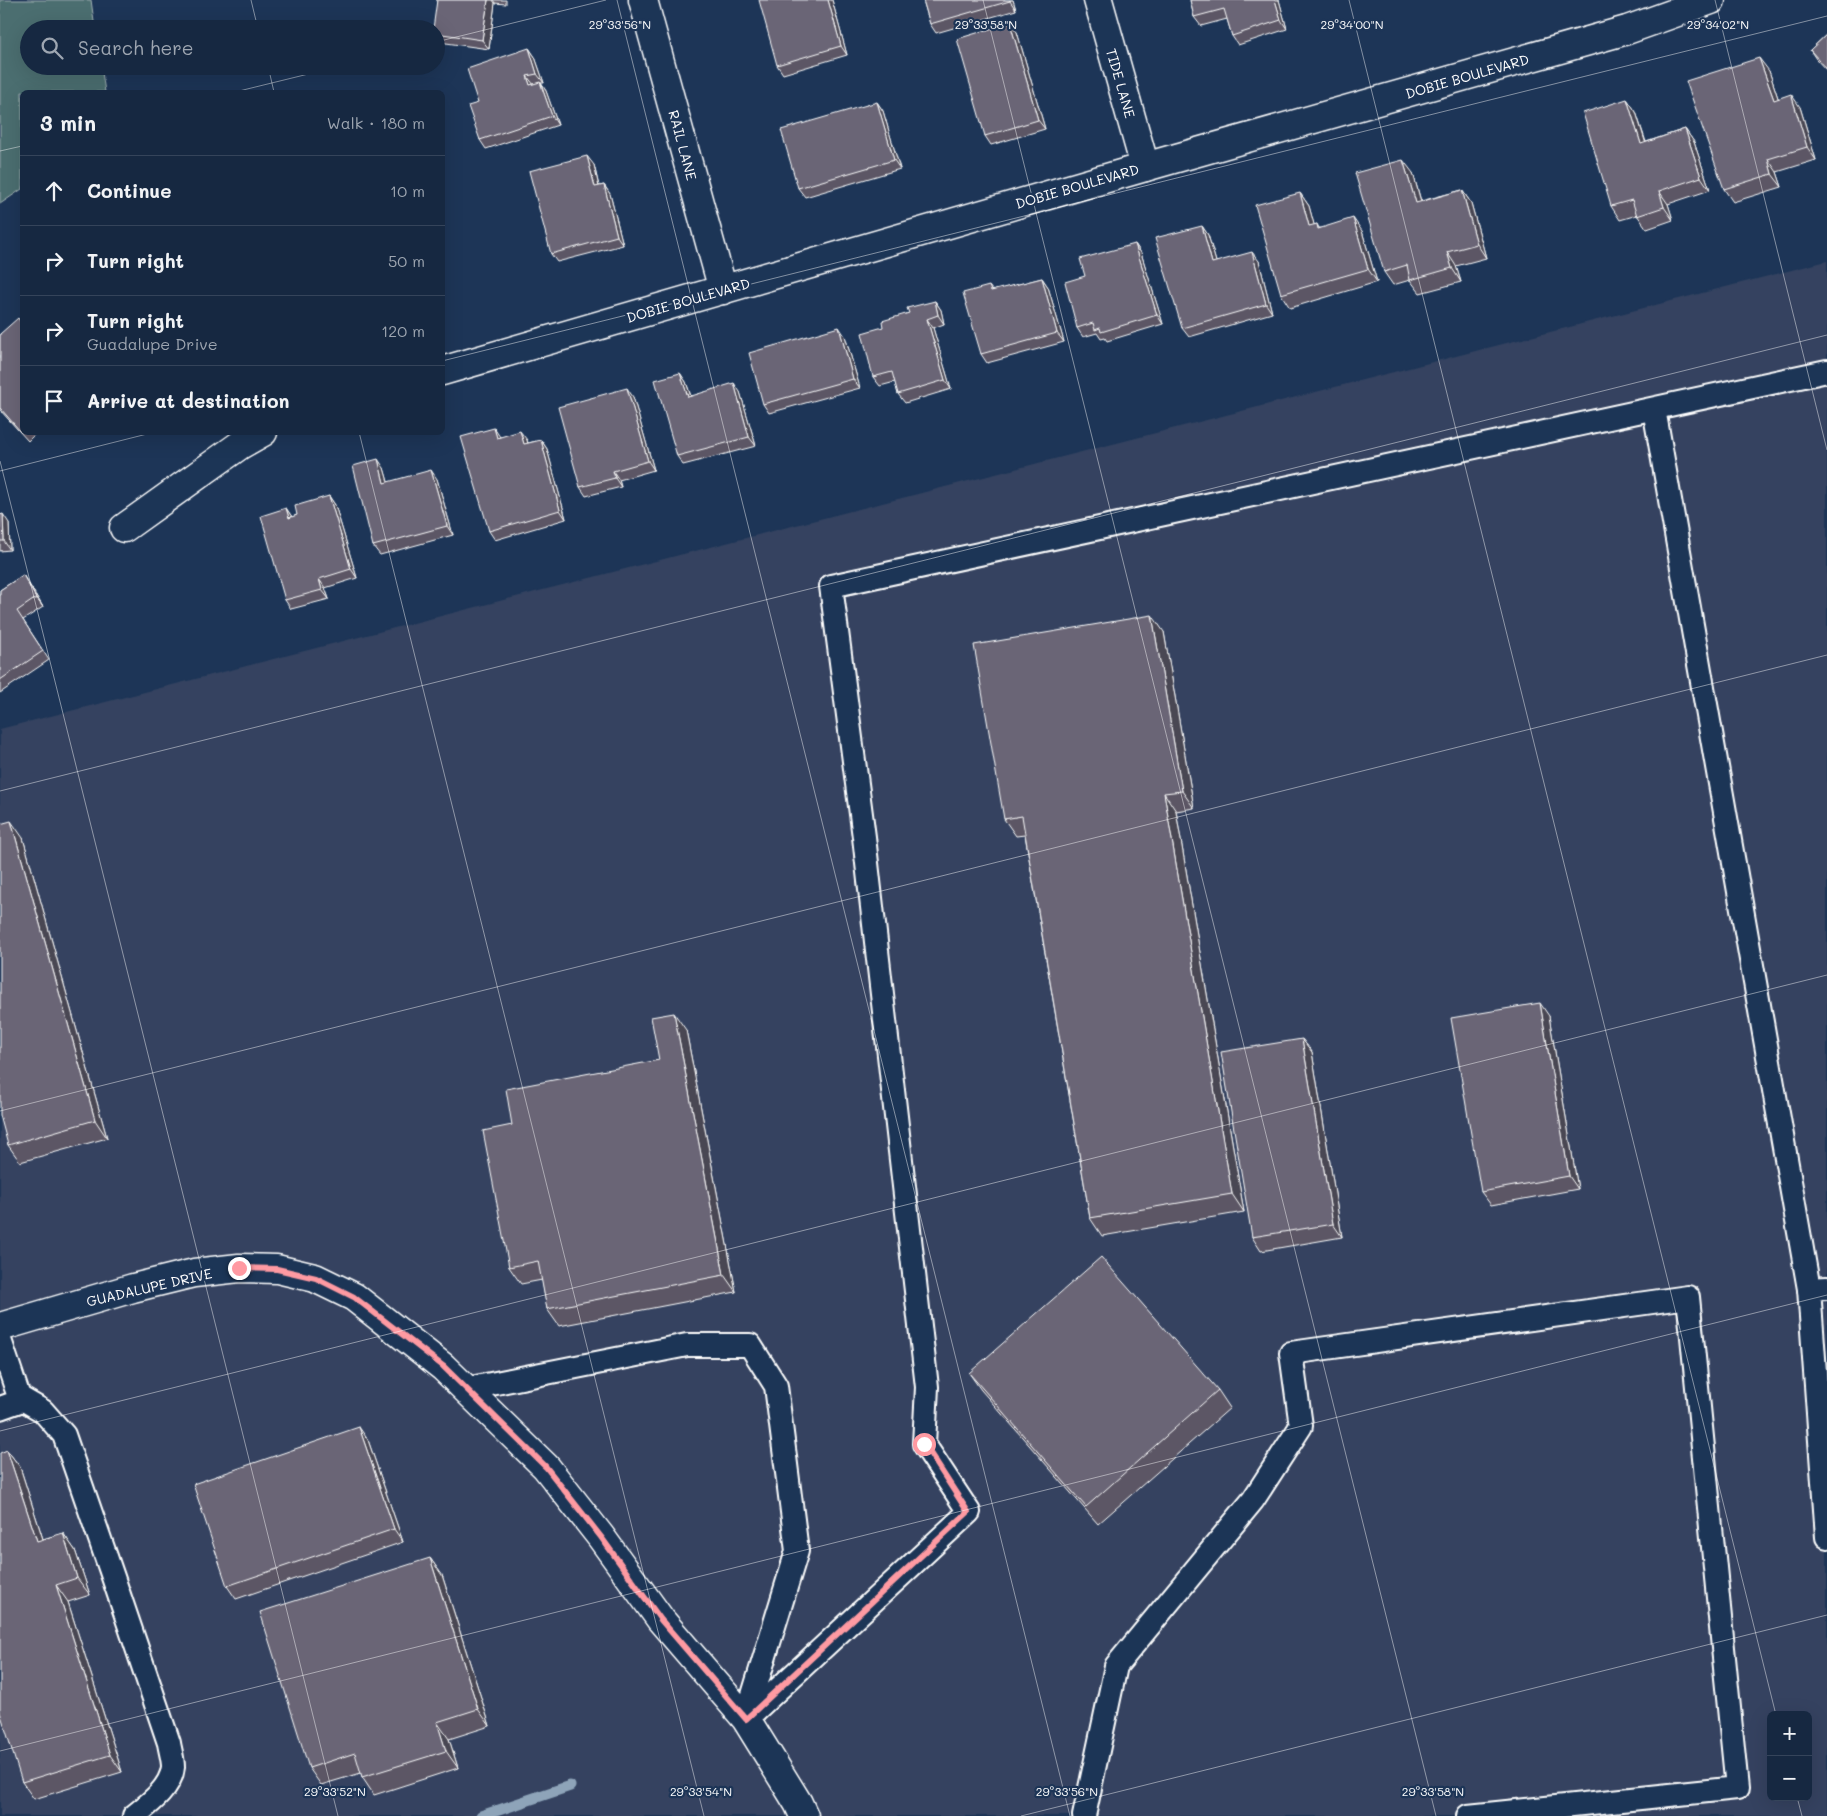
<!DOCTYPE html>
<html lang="en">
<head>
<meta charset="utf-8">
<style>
  body { margin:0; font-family:Mali,sans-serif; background:#23344c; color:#f1f3f6 }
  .controls { position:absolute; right:15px; bottom:15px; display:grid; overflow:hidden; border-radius:8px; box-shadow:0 5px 20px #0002 }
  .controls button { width:45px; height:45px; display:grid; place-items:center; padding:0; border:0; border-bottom:1px solid #35445a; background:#162841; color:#f1f3f6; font:25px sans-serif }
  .stop { position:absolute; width:15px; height:15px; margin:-11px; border:4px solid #ff9aa2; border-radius:50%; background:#fff }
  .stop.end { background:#ff9aa2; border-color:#fff; box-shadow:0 1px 5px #0008 }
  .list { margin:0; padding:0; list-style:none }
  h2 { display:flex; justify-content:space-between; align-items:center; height:65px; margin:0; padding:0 20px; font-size:21px }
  h2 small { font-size:16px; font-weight:400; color:#9ea6b1 }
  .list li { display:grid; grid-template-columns:32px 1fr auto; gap:15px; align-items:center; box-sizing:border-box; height:70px; padding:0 20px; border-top:1px solid #35445a }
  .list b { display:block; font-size:19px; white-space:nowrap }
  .list p { margin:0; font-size:16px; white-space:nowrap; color:#9ea6b1 }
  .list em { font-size:16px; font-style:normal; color:#9ea6b1 }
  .icon { flex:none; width:28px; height:28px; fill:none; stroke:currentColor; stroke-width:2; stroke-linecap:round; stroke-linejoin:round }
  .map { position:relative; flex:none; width:1827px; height:1816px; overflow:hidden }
  .search { position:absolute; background:#162841; box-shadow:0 5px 20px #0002; left:20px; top:20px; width:425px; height:55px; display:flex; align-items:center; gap:12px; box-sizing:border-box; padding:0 18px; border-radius:28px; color:#9ea6b1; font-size:19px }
  .panel { position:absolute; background:#162841; box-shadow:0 5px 20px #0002; left:20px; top:90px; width:425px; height:345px; border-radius:8px }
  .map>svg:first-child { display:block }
  .built { fill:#344360; fill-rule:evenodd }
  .green { fill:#4c6e6f; stroke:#a6b6b7 }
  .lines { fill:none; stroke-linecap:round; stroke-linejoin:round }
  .stream { stroke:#8ea4b9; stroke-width:11 }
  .service-casing { stroke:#fff; stroke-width:26 }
  .minor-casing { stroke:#fff; stroke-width:31 }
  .service { stroke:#1d3557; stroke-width:22 }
  .minor { stroke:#1d3557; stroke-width:28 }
  .wall { fill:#5b5765; stroke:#fff }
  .shaded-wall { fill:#4a4753; stroke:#fff }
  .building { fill:#6a6576; stroke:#fff }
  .route { stroke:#ff9aa2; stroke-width:6 }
  .ticks { fill:none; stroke:#fff; stroke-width:1; stroke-opacity:0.45 }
  .labels { text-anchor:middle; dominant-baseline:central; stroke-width:4.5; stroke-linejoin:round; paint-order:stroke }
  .street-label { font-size:14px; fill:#fff; stroke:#1d3557 }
  .ticks-label { font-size:12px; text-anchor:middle; fill:#fff; stroke:#1d3557; stroke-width:4.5; stroke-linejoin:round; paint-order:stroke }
</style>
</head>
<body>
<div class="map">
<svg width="1827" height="1816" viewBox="0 0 1827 1816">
  <rect width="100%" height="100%" fill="#1d3557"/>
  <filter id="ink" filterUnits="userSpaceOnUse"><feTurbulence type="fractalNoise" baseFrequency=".02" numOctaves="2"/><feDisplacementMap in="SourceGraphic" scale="10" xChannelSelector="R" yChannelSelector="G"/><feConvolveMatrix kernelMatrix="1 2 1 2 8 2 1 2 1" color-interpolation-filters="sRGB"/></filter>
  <g filter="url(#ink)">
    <path class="built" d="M1827,261V1816H0V729ZM1771,1715H1808V1797H1771Z"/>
    <polygon class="green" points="0,0 91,0 95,29 29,29 29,66 101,66 105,92 22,92 22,189 0,204"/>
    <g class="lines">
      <polyline class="stream" points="481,1816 570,1786"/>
      <defs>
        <g id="service">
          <polyline points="1654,409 1809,1289"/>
          <polyline points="1827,1288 1809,1289 1827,1537"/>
          <polyline points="0,1340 19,1397 17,1402 0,1408"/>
          <polyline points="466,1389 687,1345 750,1345 776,1386 797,1551 746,1718"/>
          <path d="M19,1397L43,1411L64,1435L113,1577L169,1743C170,1750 173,1759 173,1767C171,1788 149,1804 134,1816"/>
          <polyline points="746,1719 969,1512 924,1444 927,1387 864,837 831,586 1827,371"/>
          <polyline points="1084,1816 1116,1666 1253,1500 1301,1426 1291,1353 1688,1297 1737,1788 1468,1816"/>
        </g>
        <g id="minor">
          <polyline points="643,0 723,290"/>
          <polyline points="1098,0 1145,167"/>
          <polyline points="442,371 1145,167 1627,30 1711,0"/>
          <polyline points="124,528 240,445 263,432"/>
          <polyline points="0,1327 133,1288 194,1273 239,1268 277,1269 315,1278 354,1297 443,1367 546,1467 601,1537 661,1620 746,1719 798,1803 804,1816"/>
        </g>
      </defs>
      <use href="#service" class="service-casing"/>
      <use href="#minor" class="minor-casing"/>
      <use href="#service" class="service"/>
      <use href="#minor" class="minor"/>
    </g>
    <g class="wall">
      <polygon points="437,0 506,0 506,4 495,3 489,49 439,42 436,38"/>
      <polygon points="832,0 847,55 783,74 777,65"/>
      <polygon points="923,0 1013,0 1016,10 936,33 930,24"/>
      <polygon points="1190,0 1279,0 1287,29 1238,45 1232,36 1227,19 1201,26 1194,17"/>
      <polygon points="1017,32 1045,129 991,145 985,136"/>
      <polygon points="1827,34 1827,71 1816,59 1810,50"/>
      <polygon points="529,48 535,57 544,83 541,83 546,91 558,125 486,149 480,140 478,103"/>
      <polygon points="1769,71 1778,98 1800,107 1816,160 1777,172 1782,187 1733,202 1724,189"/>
      <polygon points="1627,99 1636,112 1646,142 1685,129 1694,142 1710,190 1668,204 1673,220 1647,229 1637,215 1620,220 1611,206"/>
      <polygon points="877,102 883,111 900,169 805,197 798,188"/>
      <polygon points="594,165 599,186 604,185 610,194 623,245 557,262 551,254"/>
      <polygon points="1413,173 1421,201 1462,190 1471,203 1486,258 1456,266 1461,282 1420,293 1410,280 1393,285 1384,272"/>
      <polygon points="1300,193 1309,206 1314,225 1317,224 1319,228 1362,231 1377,282 1290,308 1281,294"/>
      <polygon points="1202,226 1208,235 1216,262 1259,261 1272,313 1189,337 1182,328"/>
      <polygon points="1135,244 1141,253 1163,324 1107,341 1105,338 1101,339 1097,333 1083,337 1077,328 1085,276"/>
      <polygon points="1042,278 1048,287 1064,342 987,363 981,354 989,286 993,291"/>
      <polygon points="935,301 941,310 944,324 933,328 951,389 905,403 898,394 895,382 880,386 873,377 883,327 909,313"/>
      <polygon points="22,324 22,432 37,432 28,441 0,410 0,334"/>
      <polygon points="845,336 860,388 769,413 763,404"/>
      <polygon points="680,373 686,382 691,396 740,392 756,446 683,465 677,456"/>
      <polygon points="633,397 654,470 619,480 621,487 586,496 580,487"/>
      <polygon points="500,437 527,440 528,443 541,440 547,449 566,519 495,540 489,531"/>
      <polygon points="384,468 388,482 437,479 453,535 380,555 373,546"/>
      <polygon points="329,496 335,505 357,578 325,588 329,599 291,609 285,600 286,508 292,517 297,515"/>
      <polygon points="0,515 9,523 10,550 0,551"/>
      <polygon points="23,575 43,607 23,620 49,660 0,693 0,590"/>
      <polygon points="1164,632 1194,808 1176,811 1244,1212 1102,1236 1090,1218 1025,835 1016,836 1004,819"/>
      <polygon points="23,838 107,1138 20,1162 8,1145"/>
      <polygon points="1549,1016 1578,1189 1491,1205 1481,1192"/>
      <polygon points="686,1030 736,1292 559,1326 547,1309 542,1280 521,1284 509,1267 512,1125 659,1060"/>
      <polygon points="1302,1039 1312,1052 1342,1237 1261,1251 1252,1237"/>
      <polygon points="969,1373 1218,1390 1230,1408 1098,1524 981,1390"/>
      <polygon points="368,1440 403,1542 236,1599 227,1586"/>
      <polygon points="7,1450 20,1467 43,1539 63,1533 75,1550 90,1595 68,1602 122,1772 34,1799 22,1782"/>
      <polygon points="430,1558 442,1575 490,1726 449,1739 458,1768 374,1795 362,1777 361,1773 321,1785 309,1768"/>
    </g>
    <g class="shaded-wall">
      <polygon points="488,0 493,0 495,3 489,49 482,40"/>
      <polygon points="828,0 832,0 847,55 841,46"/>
      <polygon points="1010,0 1013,0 1016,10 1010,1"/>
      <polygon points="1275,0 1279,0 1287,29 1281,20"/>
      <polygon points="1010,23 1017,32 1045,129 1038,120"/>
      <polygon points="529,48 535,57 544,83 537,74"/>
      <polygon points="1759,58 1769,71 1783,113 1774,100"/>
      <polygon points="527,76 534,85 530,85"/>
      <polygon points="540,82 546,91 558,125 552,116"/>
      <polygon points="1791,94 1800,107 1816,160 1807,147"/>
      <polygon points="1627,99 1636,112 1650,157 1641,144"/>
      <polygon points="877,102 883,111 900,169 894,160"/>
      <polygon points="1685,129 1694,142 1710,190 1701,177"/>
      <polygon points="587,156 594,165 601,196 595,187"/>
      <polygon points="1768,159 1777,172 1782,187 1772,174"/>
      <polygon points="1403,160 1413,173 1425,216 1416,203"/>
      <polygon points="604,185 610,194 623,245 617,236"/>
      <polygon points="1462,190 1471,203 1486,258 1477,244"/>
      <polygon points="1659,191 1668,204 1673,220 1664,207"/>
      <polygon points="1300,193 1309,206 1318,239 1309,226"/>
      <polygon points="1353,218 1362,231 1377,282 1368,269"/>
      <polygon points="1202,226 1208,235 1219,272 1212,263"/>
      <polygon points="1135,244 1141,253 1163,324 1157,315"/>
      <polygon points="1252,252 1259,261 1272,313 1266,304"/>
      <polygon points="1447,252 1456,266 1461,282 1452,268"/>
      <polygon points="1042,278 1048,287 1064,342 1057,333"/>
      <polygon points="935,301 941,310 944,324 938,315"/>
      <polygon points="927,319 933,328 951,389 945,380"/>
      <polygon points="839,327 845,336 860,388 853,379"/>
      <polygon points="680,373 686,382 694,406 688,397"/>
      <polygon points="734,383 740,392 756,446 749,437"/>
      <polygon points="627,388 633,397 654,470 648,461"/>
      <polygon points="494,428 500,437 497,438"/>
      <polygon points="520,431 527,440 530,453 524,444"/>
      <polygon points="541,440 547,449 566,519 560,510"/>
      <polygon points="378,459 384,468 391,492 384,483"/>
      <polygon points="431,470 437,479 453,535 447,526"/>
      <polygon points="613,471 619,480 621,487 615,478"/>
      <polygon points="329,496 335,505 357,578 351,569"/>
      <polygon points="286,508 292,517 289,518"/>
      <polygon points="3,514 9,523 10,550 4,541"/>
      <polygon points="23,575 29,584 43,607 36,598"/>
      <polygon points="319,579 325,588 329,599 322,590"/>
      <polygon points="1152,615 1164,632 1194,808 1182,791"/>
      <polygon points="1164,793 1176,811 1244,1212 1232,1194"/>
      <polygon points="11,821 23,838 107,1138 95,1120"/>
      <polygon points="1540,1003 1549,1016 1578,1189 1569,1176"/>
      <polygon points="674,1013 686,1030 736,1292 724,1275"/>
      <polygon points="1302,1039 1312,1052 1342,1237 1333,1224"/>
      <polygon points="359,1427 368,1440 403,1542 394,1529"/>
      <polygon points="7,1450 20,1467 49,1558 37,1541"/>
      <polygon points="63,1533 75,1550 90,1595 77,1578"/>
      <polygon points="430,1558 442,1575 490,1726 478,1709"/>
      <polygon points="56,1585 68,1602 122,1772 110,1755"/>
      <polygon points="437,1722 449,1739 458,1768 446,1751"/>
    </g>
    <g class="building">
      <polygon points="437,0 488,0 482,40 436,33 436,29 433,29"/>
      <polygon points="759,0 828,0 841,46 777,65"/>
      <polygon points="923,0 1010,0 1010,1 930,24"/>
      <polygon points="1190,0 1275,0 1281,20 1232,36 1224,9 1194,17"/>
      <polygon points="1010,23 1038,120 985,136 957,39"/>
      <polygon points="1827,34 1827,69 1810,50"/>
      <polygon points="529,48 537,74 527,76 530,85 540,82 552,116 480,140 468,106 478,103 467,69"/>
      <polygon points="1759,58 1774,100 1791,94 1807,147 1768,159 1772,174 1724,189 1686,81"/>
      <polygon points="1627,99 1641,144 1685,129 1701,177 1659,191 1664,207 1637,216 1632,200 1611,206 1583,113"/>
      <polygon points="877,102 894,160 798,188 781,130"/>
      <polygon points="587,156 595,187 604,185 617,236 551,254 529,171"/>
      <polygon points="1403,160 1416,203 1462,190 1477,244 1447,252 1452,268 1410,280 1407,265 1384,272 1355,173"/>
      <polygon points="1300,193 1309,226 1317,224 1318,229 1353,218 1368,269 1281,294 1255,205"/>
      <polygon points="1202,226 1212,263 1252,252 1266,304 1182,328 1155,238"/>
      <polygon points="1135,244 1157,315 1101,332 1100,328 1095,330 1093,323 1077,328 1065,282 1085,276 1080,259"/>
      <polygon points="1042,278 1057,333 981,354 963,293 989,286 991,291"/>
      <polygon points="935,301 938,315 927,319 945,380 898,394 892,372 873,377 862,333 883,327 882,321 909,313 907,308"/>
      <polygon points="18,318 22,324 22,431 21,432 0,408 0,334"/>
      <polygon points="839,327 853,379 763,404 749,353"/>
      <polygon points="680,373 688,397 734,383 749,437 677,456 655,380"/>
      <polygon points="627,388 648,461 613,471 615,478 580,487 558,407"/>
      <polygon points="494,428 497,438 520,431 524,444 541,440 560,510 489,531 461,437"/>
      <polygon points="378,459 384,483 431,470 447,526 373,546 353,466"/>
      <polygon points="329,496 351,569 319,579 322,590 285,600 261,516 286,508 289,518 297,515 295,506"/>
      <polygon points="3,514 4,541 0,541 0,515"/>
      <polygon points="23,575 36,598 17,611 43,651 0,680 0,590"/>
      <polygon points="1152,615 1182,791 1164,793 1232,1194 1090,1218 1022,816 1004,819 974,645"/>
      <polygon points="11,821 95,1120 8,1145 0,1115 0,824"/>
      <polygon points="1540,1003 1569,1176 1481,1192 1451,1018"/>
      <polygon points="674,1013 724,1275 547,1309 538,1261 509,1267 483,1131 512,1125 506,1089 659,1060 651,1017"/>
      <polygon points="1302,1039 1333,1224 1252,1237 1221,1052"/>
      <polygon points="1101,1257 1218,1390 1086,1507 969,1373"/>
      <polygon points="359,1427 394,1529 227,1586 193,1484"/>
      <polygon points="7,1450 37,1541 63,1533 77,1578 56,1585 110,1755 22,1782 0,1712 0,1453"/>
      <polygon points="430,1558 478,1709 437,1722 446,1751 362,1777 355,1753 309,1768 260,1612"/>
    </g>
  </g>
  <g class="lines" filter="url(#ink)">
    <polyline class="route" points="239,1268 277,1269 316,1278 354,1297 443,1366 546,1467 601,1537 661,1620 746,1719 968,1512 924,1444"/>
  </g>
  <path class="ticks" d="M251,0L258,29M617,0L1070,1816M983,0L1436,1816M1349,0L1776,1715M1715,0L1827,450M436,42L606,0M268,66L274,92M235,92L341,66M0,151L22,146M442,361L1827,16M359,432L704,1816M0,461L338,1816M0,471L155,432M0,791L1827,335M0,1111L1827,655M0,1431L1827,975M0,1751L1827,1295M1797,1797L1802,1816M1021,1816L1827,1615"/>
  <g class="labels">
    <g class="street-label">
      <text transform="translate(1467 76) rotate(-16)">DOBIE BOULEVARD</text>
      <text transform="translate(1121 83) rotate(74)">TIDE LANE</text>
      <text transform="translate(683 145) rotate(75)">RAIL LANE</text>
      <text transform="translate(1077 186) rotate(-16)">DOBIE BOULEVARD</text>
      <text transform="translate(688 300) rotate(-16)">DOBIE BOULEVARD</text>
      <text transform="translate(149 1287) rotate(-13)">GUADALUPE DRIVE</text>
    </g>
  </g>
  <g class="ticks-label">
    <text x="620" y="29">29°33'56"N</text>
    <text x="986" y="29">29°33'58"N</text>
    <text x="1352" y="29">29°34'00"N</text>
    <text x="1718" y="29">29°34'02"N</text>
    <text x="335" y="1796">29°33'52"N</text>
    <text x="701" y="1796">29°33'54"N</text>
    <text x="1067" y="1796">29°33'56"N</text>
    <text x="1433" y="1796">29°33'58"N</text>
  </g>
</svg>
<div class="controls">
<button>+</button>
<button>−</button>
</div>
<div class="stop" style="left:924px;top:1444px"></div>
<div class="stop end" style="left:239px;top:1268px"></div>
<div class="search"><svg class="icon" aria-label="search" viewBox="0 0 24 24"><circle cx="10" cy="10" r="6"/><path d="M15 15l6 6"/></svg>Search here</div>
<section class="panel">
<h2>3 min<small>Walk · 180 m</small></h2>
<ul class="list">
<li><svg class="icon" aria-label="ahead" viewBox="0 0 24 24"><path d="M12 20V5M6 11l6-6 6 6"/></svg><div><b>Continue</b></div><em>10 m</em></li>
<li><svg class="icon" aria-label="right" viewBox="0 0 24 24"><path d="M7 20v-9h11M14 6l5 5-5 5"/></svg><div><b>Turn right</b></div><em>50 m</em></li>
<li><svg class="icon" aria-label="right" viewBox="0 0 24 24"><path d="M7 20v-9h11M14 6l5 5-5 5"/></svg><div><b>Turn right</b><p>Guadalupe Drive</p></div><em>120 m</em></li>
<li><svg class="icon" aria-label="arrive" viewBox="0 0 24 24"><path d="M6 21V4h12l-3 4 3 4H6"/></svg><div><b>Arrive at destination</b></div></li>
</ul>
</section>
</div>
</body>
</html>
